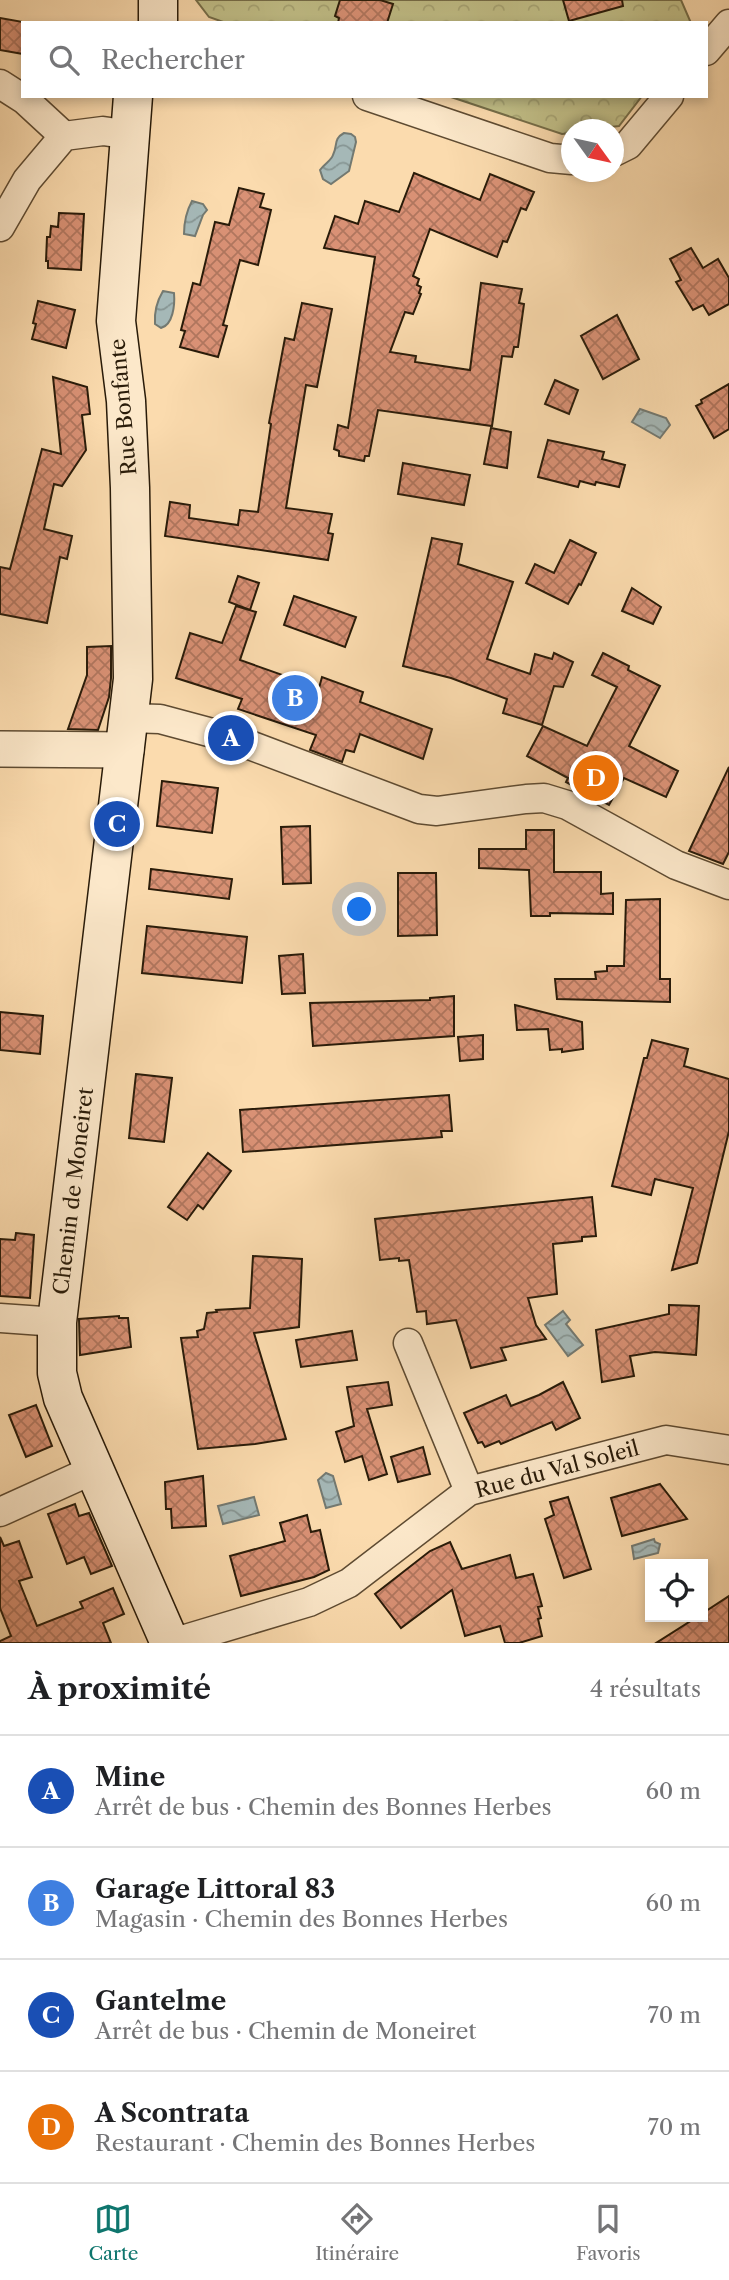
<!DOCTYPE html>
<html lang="fr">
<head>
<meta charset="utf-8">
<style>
  body { margin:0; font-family:"Libre Caslon Text",serif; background:#f2f2f2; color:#202124 }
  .controls { position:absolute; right:21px; bottom:21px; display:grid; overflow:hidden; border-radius:0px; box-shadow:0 4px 10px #0003 }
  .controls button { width:63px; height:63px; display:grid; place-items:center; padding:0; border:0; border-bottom:2px solid #e0e0e0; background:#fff; color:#202124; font:35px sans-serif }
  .compass { position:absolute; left:561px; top:119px; width:63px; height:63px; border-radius:50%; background:#fff; box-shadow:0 4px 10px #0003; rotate:123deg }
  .you { position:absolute; left:360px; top:910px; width:24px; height:24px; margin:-18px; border:5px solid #fff; border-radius:50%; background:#1a73e8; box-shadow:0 0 0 10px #1a73e833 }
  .badge { display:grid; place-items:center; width:46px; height:46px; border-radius:50%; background:#0f766e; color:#fff; font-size:23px; font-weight:700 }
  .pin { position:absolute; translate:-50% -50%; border:4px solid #fff; box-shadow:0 2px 7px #0006 }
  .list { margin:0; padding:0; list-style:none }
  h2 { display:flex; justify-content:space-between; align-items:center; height:91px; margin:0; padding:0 28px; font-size:30px }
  h2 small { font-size:23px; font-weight:400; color:#757577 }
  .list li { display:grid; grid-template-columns:46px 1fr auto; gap:21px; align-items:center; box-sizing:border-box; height:112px; padding:0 28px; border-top:2px solid #e0e0e0 }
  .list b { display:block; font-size:26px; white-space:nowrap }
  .list p { margin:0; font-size:23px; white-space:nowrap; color:#757577 }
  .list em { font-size:23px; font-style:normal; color:#757577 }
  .icon { flex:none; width:38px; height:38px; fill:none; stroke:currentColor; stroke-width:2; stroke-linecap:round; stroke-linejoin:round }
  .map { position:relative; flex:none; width:729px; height:1643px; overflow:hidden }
  .search { position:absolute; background:#fff; box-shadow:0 4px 10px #0003; left:21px; right:21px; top:21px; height:77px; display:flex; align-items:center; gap:18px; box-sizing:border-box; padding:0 24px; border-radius:0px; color:#757577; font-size:26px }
  .sheet { height:539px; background:#fff }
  nav { display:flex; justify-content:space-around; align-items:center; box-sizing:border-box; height:98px; border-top:2px solid #e0e0e0; background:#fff; font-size:19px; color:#757577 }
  nav a { display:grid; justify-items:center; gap:4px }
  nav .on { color:#0f766e }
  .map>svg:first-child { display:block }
  .forest { fill:url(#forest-crowns); stroke:#756d48; stroke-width:2 }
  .water { fill:url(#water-waves); stroke:#737971; stroke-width:2 }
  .building { fill:url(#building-cross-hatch); stroke:#291b09; stroke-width:2 }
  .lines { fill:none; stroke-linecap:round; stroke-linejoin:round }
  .minor-casing { stroke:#5e4b32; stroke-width:31 }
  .tertiary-casing { stroke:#5e4b32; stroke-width:38 }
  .secondary-casing { stroke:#291b09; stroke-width:41 }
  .minor { stroke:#fce8ca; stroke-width:28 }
  .tertiary { stroke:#fce8ca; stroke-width:35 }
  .secondary { stroke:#fce8ca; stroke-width:38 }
  .labels { text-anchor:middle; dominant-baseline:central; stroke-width:6; stroke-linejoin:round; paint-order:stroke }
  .street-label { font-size:21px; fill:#291b09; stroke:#fce8ca }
</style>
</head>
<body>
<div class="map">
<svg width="729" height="1643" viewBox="0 0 729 1643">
  <defs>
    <pattern id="forest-crowns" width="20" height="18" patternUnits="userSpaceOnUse" patternTransform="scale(1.75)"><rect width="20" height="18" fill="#c1bf88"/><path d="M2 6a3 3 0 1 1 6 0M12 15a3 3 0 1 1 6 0" fill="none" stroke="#a6a474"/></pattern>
    <pattern id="water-waves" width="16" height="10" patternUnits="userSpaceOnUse" patternTransform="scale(1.75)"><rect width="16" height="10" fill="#a5b8b7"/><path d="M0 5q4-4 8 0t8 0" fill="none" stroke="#869593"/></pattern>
    <pattern id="building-cross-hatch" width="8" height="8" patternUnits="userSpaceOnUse" patternTransform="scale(1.75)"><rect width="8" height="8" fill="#d99175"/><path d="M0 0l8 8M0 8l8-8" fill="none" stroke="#b0765e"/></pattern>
  </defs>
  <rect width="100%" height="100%" fill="#fbdbae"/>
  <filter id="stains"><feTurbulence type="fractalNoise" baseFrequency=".00286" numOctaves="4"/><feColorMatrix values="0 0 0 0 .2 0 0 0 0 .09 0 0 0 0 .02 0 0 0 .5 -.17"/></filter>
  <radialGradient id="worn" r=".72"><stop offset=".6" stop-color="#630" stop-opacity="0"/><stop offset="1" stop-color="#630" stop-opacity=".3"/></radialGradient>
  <g class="forest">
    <polygon points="196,0 681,0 691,23 226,23 209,17"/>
    <polygon points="448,96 642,96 619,126 593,129 572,130 571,133 562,134"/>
  </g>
  <g class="water">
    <path d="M344,133L351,134L355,137L356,142L349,171L331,184L323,179L320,170C324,164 331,161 333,155C338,145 333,139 344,133Z"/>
    <path d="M192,201L203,204L207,210L203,215L195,236L184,234C184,222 186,212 192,201Z"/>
    <path d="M163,291L174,293C175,305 173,325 161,328L155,324C154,311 157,301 163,291Z"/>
    <polygon points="640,409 666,418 670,425 660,438 632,422"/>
    <polygon points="563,1311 570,1320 566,1324 583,1345 568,1356 545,1325"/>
    <polygon points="326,1473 333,1476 341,1504 326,1508 318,1480"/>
    <polygon points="254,1497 259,1515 223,1524 218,1506"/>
    <polygon points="654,1539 655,1542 660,1544 658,1553 634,1559 632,1546"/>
  </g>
  <g class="building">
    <polygon points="340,0 380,0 393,4 387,23 338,23 339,18 335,16"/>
    <polygon points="563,0 622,0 623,6 569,21"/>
    <polygon points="0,18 23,22 23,54 0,50"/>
    <polygon points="414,173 480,200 490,174 534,192 526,210 521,208 507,242 503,241 497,257 430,229 413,276 419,279 417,285 421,287 419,293 421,294 413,314 405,312 390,352 416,356 415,362 470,370 481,283 522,289 519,303 524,304 518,347 514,347 512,357 502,356 492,426 378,410 369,456 365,456 364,461 339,456 339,451 334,449 338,425 348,428 375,257 324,248 335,216 358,224 365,201 399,212"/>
    <polygon points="239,188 264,194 260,207 271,210 258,265 240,260 223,325 227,326 218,357 180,347 185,331 181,330 193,283 200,285 215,222 229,225"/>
    <polygon points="59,213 84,214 81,270 48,268 48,261 46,261 47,237 50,237 51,226 58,227"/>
    <polygon points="691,248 703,268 718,259 729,278 729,304 709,315 703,305 693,310 676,282 681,280 670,259"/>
    <polygon points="38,301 75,310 66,348 32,339 36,324 33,323"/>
    <polygon points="302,303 332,309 317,387 306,385 286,508 332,514 328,533 333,534 328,560 165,536 170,502 190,505 189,518 238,525 240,510 258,512 271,424 269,423 285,338 294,340"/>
    <polygon points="617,315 639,359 603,379 581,336"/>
    <polygon points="53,377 87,387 90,414 82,415 86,450 62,486 54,484 44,529 72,536 67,559 60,557 47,623 0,614 0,567 10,569 42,449 61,454"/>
    <polygon points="555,380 578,390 569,414 545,404"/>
    <polygon points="729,384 729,429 714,438 696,406 702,403 701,400"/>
    <polygon points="491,428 511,432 507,468 484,464"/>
    <polygon points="548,440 604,452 602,459 625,465 619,487 596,482 595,485 580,481 578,487 538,477"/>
    <polygon points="403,463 470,475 464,505 398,494"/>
    <polygon points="432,538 462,544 458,564 513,582 487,659 530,674 535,654 552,659 554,653 573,662 563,687 554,686 542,725 503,713 507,699 451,678 403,666"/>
    <polygon points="570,540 596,553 581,585 579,584 568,604 526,583 535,564 554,573"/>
    <polygon points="238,576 259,583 250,610 229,602"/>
    <polygon points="632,588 661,607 653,624 622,611"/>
    <polygon points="294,596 356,617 345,647 284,625"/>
    <polygon points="236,606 256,612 240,660 319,688 322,677 363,692 360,702 432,729 423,759 360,734 354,752 346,750 342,762 310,750 316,735 238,709 242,699 176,678 190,633 222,643"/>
    <polygon points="111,646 111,678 109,697 98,730 68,729 87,675 87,647"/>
    <polygon points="603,653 629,666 628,670 660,686 629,746 678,771 666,797 624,778 609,805 566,782 568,778 527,756 543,726 587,746 617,687 592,675"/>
    <polygon points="729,767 729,852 723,864 689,851"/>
    <polygon points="162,781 218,788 212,833 157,826"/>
    <polygon points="310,826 311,883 283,884 281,827"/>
    <polygon points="526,830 554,830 554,872 601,872 601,894 613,893 613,914 550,913 550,916 531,916 529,870 479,868 479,849 526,849"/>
    <polygon points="151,869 232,879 229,899 149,889"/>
    <polygon points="398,873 436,873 437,935 398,936"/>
    <polygon points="660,899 660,979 670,979 670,1002 557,999 555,979 596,979 595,972 607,971 607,966 624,966 626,900"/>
    <polygon points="147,926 247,937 242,983 142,973"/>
    <polygon points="303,954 305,993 282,994 279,956"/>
    <polygon points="454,996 454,1036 313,1046 310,1003 430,1000 430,998"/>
    <polygon points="515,1005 582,1022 583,1049 562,1052 562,1049 550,1050 548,1029 517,1030"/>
    <polygon points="0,1012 43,1016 40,1054 0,1050"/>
    <polygon points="483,1035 483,1059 460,1061 458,1037"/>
    <polygon points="652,1040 688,1049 684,1066 729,1079 729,1131 697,1263 672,1270 693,1188 655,1179 651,1195 612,1186 644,1058 647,1058"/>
    <polygon points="136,1074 172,1078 164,1142 129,1138"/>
    <polygon points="449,1095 452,1131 441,1131 442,1137 243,1152 240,1110"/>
    <polygon points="208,1153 231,1171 203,1209 198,1205 187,1220 168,1207"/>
    <polygon points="592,1197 596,1236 582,1237 582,1241 553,1244 557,1294 528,1298 536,1325 546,1339 501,1348 506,1360 471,1368 456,1320 427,1324 426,1311 417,1312 409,1260 399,1261 399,1258 380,1260 375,1219"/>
    <polygon points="16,1233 34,1235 30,1298 0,1296 0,1239 15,1240"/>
    <polygon points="253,1256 302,1259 299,1327 254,1333 286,1439 255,1444 198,1449 181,1338 198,1337 197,1331 204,1329 207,1313 217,1312 216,1310 250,1308"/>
    <polygon points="669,1305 699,1306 696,1355 655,1352 630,1356 634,1376 602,1382 596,1330 669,1314"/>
    <polygon points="119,1316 119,1318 128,1318 131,1347 80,1355 79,1319"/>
    <polygon points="352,1331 357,1360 301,1367 296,1340"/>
    <polygon points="388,1382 392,1405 367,1409 387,1474 369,1480 362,1456 345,1462 336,1432 354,1426 347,1387"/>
    <polygon points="563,1382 580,1418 556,1430 552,1422 501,1444 499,1441 485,1447 482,1442 478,1443 464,1413 506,1395 511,1406 539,1395"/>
    <polygon points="36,1405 52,1446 26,1457 9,1415"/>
    <polygon points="423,1447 430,1474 398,1482 391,1457"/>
    <polygon points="203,1476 206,1526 172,1528 171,1509 166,1509 165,1482"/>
    <polygon points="660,1484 687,1519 622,1536 611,1498"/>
    <polygon points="568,1497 591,1569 564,1578 545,1519 554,1515 550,1502"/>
    <polygon points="75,1504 79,1516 89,1513 112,1566 91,1574 84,1557 67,1564 48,1514"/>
    <polygon points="307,1515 311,1532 320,1530 329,1570 314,1577 241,1596 230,1556 285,1541 280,1523"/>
    <polygon points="0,1537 4,1546 19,1541 32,1577 19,1581 37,1626 83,1608 80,1602 113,1588 124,1614 103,1623 111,1643 0,1643 0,1641 11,1636 0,1608"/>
    <polygon points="450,1542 462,1569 510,1555 516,1578 533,1574 542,1606 538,1607 541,1618 538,1619 542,1636 519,1643 505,1643 500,1626 465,1636 452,1590 401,1628 375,1594 430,1551"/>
    <polygon points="729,1596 729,1643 656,1643 697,1617 703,1617 703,1613"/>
  </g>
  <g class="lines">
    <defs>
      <g id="minor">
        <polyline points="706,51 729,24"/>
        <polyline points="0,84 25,100 64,136"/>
        <polyline points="367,96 550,158 572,160"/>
        <polyline points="614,152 628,145 669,96"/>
        <polyline points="0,227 27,180 64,136 103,131 131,135"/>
        <polyline points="129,718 160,719 231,738 419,809 437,811 526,799 544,798 567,805 676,865 729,885"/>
        <polyline points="0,1318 57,1322"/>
        <polyline points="408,1343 469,1491"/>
        <polyline points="0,1512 95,1469"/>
        <polyline points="172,1643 309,1602 349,1583 469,1491 666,1440 729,1450"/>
      </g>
      <polyline id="tertiary" points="0,749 126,750"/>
      <g id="secondary">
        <polyline points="158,0 158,23"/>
        <polyline points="133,96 116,321 126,401 130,488 133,679 57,1322 57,1373 63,1398 170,1643"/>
      </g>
    </defs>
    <use href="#minor" class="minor-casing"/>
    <use href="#tertiary" class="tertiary-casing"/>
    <use href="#secondary" class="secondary-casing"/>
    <use href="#minor" class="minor"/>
    <use href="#tertiary" class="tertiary"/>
    <use href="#secondary" class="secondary"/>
  </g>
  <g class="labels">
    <g class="street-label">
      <text transform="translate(123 407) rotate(-95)">Rue Bonfante</text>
      <text transform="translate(73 1191) rotate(-83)">Chemin de Moneiret</text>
      <text transform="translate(557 1469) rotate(-15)">Rue du Val Soleil</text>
    </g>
  </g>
  <rect width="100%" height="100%" filter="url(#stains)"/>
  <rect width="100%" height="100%" fill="url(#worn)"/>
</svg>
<div class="controls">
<button><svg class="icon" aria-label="locate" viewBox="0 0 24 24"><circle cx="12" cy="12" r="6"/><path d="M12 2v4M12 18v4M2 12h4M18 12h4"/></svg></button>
</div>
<svg class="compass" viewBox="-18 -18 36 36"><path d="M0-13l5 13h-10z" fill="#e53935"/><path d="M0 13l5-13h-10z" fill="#757577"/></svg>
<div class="you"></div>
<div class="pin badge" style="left:231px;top:738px;background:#1a4fb4">A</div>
<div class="pin badge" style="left:295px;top:698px;background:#3f7fe0">B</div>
<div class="pin badge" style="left:117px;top:824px;background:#1a4fb4">C</div>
<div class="pin badge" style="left:596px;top:778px;background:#e8710a">D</div>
<div class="search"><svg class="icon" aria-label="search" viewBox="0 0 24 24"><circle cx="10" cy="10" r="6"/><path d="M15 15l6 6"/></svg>Rechercher</div>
</div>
<section class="sheet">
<h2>À proximité<small>4 résultats</small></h2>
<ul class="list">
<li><span class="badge" style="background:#1a4fb4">A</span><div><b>Mine</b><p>Arrêt de bus · Chemin des Bonnes Herbes</p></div><em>60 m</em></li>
<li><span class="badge" style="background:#3f7fe0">B</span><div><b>Garage Littoral 83</b><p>Magasin · Chemin des Bonnes Herbes</p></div><em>60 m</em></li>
<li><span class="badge" style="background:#1a4fb4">C</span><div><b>Gantelme</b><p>Arrêt de bus · Chemin de Moneiret</p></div><em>70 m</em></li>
<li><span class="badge" style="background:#e8710a">D</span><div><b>A Scontrata</b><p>Restaurant · Chemin des Bonnes Herbes</p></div><em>70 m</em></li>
</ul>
</section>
<nav>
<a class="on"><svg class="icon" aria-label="map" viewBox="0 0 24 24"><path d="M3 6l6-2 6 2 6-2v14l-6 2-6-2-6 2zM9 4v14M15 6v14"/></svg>Carte</a>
<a><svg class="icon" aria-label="directions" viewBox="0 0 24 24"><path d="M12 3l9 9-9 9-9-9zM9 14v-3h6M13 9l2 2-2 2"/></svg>Itinéraire</a>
<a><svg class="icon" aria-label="saved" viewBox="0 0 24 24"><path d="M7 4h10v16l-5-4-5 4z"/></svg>Favoris</a>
</nav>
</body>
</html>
